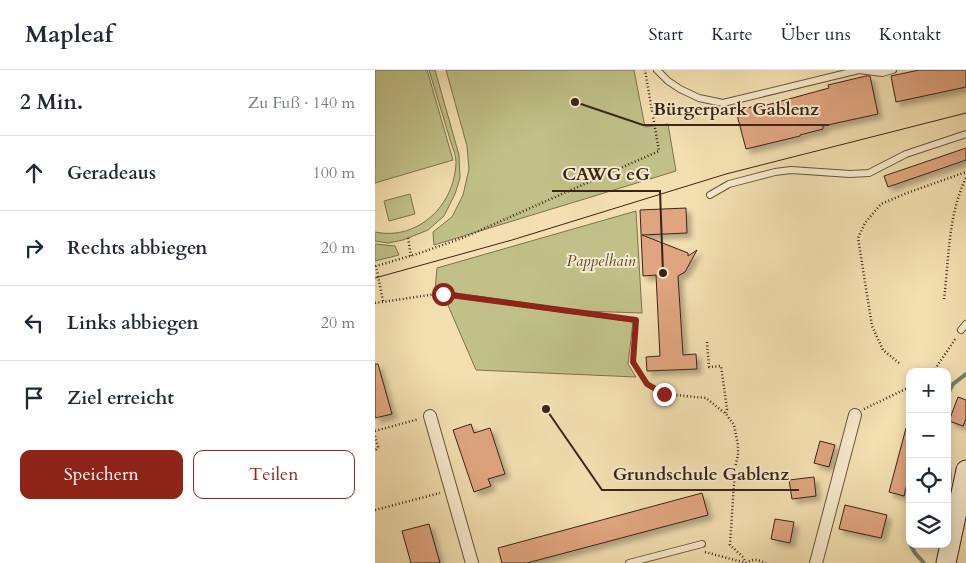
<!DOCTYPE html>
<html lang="de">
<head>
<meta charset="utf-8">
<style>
  body { margin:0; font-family:Cardo,serif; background:#f2f2f3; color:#1f2937 }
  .controls { position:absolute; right:15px; bottom:15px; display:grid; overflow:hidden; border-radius:10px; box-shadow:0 2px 12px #0003 }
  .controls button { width:45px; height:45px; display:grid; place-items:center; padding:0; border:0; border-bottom:1px solid #e0e1e3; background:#fff; color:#1f2937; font:25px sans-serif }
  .stop { position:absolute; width:15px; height:15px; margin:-11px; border:4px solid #8f2418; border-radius:50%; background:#fff }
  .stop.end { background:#8f2418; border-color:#fff; box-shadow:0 1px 5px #0008 }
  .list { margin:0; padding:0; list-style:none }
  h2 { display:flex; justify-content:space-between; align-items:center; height:65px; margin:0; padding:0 20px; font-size:21px }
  h2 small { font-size:16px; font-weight:400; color:#747a83 }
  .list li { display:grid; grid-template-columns:32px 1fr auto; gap:15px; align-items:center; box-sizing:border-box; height:75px; padding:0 20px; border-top:1px solid #e0e1e3 }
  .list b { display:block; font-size:19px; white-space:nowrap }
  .list em { font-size:16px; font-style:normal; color:#747a83 }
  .actions { display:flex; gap:10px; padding:15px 20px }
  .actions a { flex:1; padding:11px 0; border:1px solid #8f2418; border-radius:10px; text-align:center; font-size:18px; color:#8f2418 }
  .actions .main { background:#8f2418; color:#fff }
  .icon { flex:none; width:28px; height:28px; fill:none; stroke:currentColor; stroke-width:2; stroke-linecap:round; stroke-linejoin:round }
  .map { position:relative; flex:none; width:591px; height:493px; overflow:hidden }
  header { display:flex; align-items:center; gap:30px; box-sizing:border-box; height:70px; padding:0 25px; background:#fff; border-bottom:1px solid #e0e1e3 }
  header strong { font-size:24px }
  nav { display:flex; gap:28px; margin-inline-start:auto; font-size:18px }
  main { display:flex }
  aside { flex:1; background:#fff }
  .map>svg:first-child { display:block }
  .green { fill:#c0c088; stroke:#7c7250 }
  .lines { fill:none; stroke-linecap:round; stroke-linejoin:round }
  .stream { stroke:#748070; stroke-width:4 }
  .building { fill:#e0a580; stroke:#392418; filter:url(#shadow) }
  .lane-casing { stroke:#68533e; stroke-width:8 }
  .street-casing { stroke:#68533e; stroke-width:14 }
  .secondary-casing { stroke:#392418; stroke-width:21 }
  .path { stroke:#392418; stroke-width:2.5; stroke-dasharray:1 2.5; stroke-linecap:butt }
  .lane { stroke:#f7eacc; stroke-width:6 }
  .street { stroke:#f7eacc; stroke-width:12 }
  .secondary { stroke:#f7eacc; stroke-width:19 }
  .tram { stroke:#392418; stroke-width:1 }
  .route { stroke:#8f2418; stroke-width:6 }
  .labels { text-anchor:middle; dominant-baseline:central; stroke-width:4; stroke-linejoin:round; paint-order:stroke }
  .park-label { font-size:16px; font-style:italic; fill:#5b4b34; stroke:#f7eacc }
  .leader { fill:none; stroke:#392418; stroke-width:2 }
  .callout-dot { fill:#392418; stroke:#f7eacc; stroke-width:2 }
  .callout-label { font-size:18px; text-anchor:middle; font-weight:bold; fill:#392418; stroke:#f7eacc; stroke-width:4; stroke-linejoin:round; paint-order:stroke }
</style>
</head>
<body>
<header>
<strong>Mapleaf</strong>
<nav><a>Start</a><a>Karte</a><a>Über uns</a><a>Kontakt</a></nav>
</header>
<main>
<aside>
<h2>2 Min.<small>Zu Fuß · 140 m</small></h2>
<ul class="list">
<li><svg class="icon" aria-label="ahead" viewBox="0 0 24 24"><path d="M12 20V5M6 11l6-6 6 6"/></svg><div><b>Geradeaus</b></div><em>100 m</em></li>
<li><svg class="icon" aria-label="right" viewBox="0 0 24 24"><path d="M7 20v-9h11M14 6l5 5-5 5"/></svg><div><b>Rechts abbiegen</b></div><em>20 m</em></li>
<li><svg class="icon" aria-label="left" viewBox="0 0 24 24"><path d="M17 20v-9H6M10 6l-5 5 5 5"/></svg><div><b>Links abbiegen</b></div><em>20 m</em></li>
<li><svg class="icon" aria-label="arrive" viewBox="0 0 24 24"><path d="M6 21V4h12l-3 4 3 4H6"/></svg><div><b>Ziel erreicht</b></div></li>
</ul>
<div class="actions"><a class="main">Speichern</a><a>Teilen</a></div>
</aside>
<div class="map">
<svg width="591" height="493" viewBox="0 0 591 493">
  <defs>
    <filter id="shadow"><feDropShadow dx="4.5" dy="4.5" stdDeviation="2.5" flood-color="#0004"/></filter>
  </defs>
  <rect width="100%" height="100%" fill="#f3dfb0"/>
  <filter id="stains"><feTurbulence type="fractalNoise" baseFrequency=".004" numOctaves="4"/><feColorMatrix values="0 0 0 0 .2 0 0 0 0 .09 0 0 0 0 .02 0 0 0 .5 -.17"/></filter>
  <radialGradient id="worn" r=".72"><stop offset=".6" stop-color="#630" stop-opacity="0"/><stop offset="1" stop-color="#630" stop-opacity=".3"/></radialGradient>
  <g class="green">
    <polygon points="0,0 52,0 78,90 0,113"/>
    <path d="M54,0H60L84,85L85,108L80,124L69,146L53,160L28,170L13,173L0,171V162C43,171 80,135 81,92C81,84 76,74 74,66C67,44 61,22 54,0Z"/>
    <polygon points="71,0 259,0 270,57 293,54 301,101 59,175 58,162 77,147 88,125 94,99 92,76"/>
    <polygon points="35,124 40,144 14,151 9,131"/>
    <polygon points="261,141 267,243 206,241 60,220 62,198"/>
    <polygon points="0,174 20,176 24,185 0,191"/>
    <polygon points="69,226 258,252 253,294 261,307 101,300"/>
  </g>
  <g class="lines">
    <g class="stream">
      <polyline points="572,325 578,314 591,304"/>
      <path d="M572,388C577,403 574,415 572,429"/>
      <polyline points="535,474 540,483 549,493"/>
    </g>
  </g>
  <g class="building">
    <polygon points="544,0 591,0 591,17 521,32 516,6"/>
    <polygon points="491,6 495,6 503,44 448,56 448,59 425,65 425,66 371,79 361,41 380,36 381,38 454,18 453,15"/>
    <polygon points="591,78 591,90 513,117 509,106"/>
    <polygon points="311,138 312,163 267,165 313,183 313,186 322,180 310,202 303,206 308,285 321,284 322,299 272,301 271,287 285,286 281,205 268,206 265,140"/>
    <polygon points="0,294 3,294 17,344 0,348"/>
    <polygon points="583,327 591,330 591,349 588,356 574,351"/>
    <polygon points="96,354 99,363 115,358 130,404 113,409 116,416 99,422 78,360"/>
    <polygon points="531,358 535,359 535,401 529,426 514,422"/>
    <polygon points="445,371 460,375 454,397 439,393"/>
    <polygon points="439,407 441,426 417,429 414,410"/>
    <polygon points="327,423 333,445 152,493 127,493 123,478"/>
    <polygon points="470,435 512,445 506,468 464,459"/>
    <polygon points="400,449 419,452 415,473 396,469"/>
    <polygon points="54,454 65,493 36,493 27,461"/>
  </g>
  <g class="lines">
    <defs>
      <g id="lane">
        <polyline points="282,0 293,11 305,19 324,28 348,33 484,0 507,3 518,0"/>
        <polyline points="335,125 354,114 400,102 416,100 475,104 494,103 531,84 591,64"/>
        <polyline points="586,260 591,254"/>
        <polyline points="254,493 327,474"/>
      </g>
      <g id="street">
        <polyline points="55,346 97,493"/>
        <polyline points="441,493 480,345"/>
      </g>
      <polyline id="secondary" points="571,493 591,400"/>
    </defs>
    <use href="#lane" class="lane-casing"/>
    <use href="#street" class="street-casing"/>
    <use href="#secondary" class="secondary-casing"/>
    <g class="path">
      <polyline points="33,168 36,186"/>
      <path d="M569,229C574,190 573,144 591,108"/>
      <polyline points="8,231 1,196 45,183 90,167 284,81 270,0"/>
      <polyline points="0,233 68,223 261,250 258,292 272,314 289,324 331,328 351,344 359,355 363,375 363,385 360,398 355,475 368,487 371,493"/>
      <polyline points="332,272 334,297 346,296 352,339 351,343"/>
      <polyline points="524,293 508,280 497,256 483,168 490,153 506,134 532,123 591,102"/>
      <polyline points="558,302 581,268"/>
      <polyline points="489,339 535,317"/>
      <polyline points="0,361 44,349"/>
      <polyline points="0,366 3,377 0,381"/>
      <polyline points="0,440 65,423"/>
      <path d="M330,482L371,493C379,488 383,490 391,493"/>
    </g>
    <use href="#lane" class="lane"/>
    <use href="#street" class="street"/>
    <use href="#secondary" class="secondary"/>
    <polyline class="tram" points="0,208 137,170 351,104 591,43"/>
  </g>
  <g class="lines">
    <polyline class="route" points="68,224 261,250 258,292 272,314 289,324"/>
  </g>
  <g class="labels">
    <g class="park-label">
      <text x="226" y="191">Pappelhain</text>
    </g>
  </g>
  <path class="leader" d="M200 32L268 55H454M288 203L285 121H177M171 339L227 420H424"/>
  <g class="callout-dot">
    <circle cx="200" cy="32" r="5"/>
    <circle cx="288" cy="203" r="5"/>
    <circle cx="171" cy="339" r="5"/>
  </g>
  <g class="callout-label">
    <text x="361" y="45">Bürgerpark Gablenz</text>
    <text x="231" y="110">CAWG eG</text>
    <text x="326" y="410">Grundschule Gablenz</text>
  </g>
  <rect width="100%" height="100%" filter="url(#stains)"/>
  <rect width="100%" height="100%" fill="url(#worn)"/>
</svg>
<div class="controls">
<button>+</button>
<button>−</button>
<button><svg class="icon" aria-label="locate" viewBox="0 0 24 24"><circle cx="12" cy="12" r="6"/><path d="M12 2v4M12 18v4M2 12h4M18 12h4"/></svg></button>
<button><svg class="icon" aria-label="layers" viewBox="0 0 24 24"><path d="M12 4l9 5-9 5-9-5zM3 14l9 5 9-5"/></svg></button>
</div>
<div class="stop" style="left:68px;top:224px"></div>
<div class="stop end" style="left:289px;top:324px"></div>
</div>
</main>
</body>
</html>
